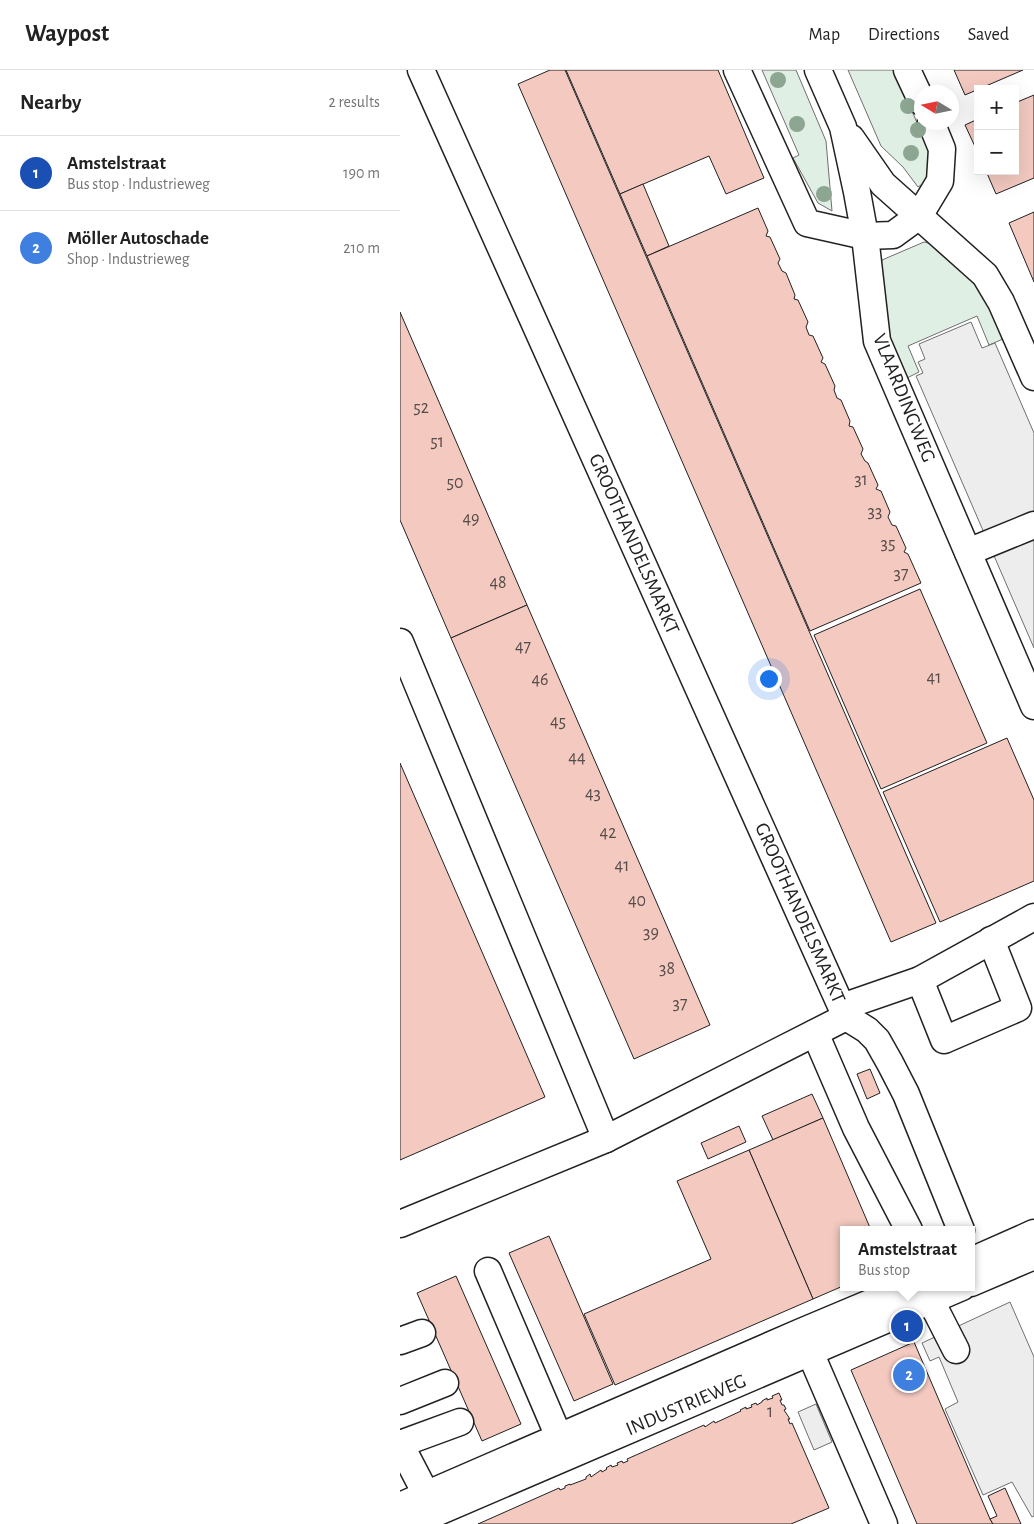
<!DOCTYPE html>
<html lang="en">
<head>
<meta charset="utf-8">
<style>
  body { margin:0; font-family:"Alegreya Sans",sans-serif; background:#f2f2f2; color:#222 }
  .controls { position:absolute; right:15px; top:15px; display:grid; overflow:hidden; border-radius:0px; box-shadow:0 5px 20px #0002 }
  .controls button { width:45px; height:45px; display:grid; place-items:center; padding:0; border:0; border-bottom:1px solid #e0e0e0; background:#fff; color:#222; font:25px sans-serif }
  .compass { position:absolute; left:514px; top:15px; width:45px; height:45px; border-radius:50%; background:#fff; box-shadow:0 5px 20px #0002; rotate:280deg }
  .you { position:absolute; left:368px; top:608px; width:18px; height:18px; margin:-12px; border:4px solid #fff; border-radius:50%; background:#1a73e8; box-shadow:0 0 0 8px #1a73e833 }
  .badge { display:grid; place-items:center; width:32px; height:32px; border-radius:50%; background:#b45309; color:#fff; font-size:16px; font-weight:700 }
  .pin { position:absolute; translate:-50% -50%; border:2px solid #fff; box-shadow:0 1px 5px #0006 }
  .popup { position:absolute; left:440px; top:1156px; width:135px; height:65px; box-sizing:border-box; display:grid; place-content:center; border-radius:0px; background:#fff; filter:drop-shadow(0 1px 4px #0005); font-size:16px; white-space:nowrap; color:#767676 }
  .popup b { font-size:19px; color:#222 }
  .popup::after { content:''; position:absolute; left:50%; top:100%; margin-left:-10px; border:10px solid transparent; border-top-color:#fff }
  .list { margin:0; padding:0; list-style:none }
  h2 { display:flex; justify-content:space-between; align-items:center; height:65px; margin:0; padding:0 20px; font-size:21px }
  h2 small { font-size:16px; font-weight:400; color:#767676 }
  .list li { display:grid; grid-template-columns:32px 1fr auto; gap:15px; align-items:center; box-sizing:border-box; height:75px; padding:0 20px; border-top:1px solid #e0e0e0 }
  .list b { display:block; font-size:19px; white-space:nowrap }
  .list p { margin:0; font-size:16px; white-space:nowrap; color:#767676 }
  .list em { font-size:16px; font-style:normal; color:#767676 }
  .map { position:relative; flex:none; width:634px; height:1454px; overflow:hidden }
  header { display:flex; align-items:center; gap:30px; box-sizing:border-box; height:70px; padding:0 25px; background:#fff; border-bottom:1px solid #e0e0e0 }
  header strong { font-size:24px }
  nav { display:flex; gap:28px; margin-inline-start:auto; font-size:18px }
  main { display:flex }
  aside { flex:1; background:#fff }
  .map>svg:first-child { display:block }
  .green { fill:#e0efe3; stroke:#6f6f6f }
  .parking { fill:#ededed; stroke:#6f6f6f }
  .building { fill:#f3c9c0; stroke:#222 }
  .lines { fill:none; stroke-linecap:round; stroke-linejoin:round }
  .minor-casing { stroke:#222; stroke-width:29 }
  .minor { stroke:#fff; stroke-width:26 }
  .tree { fill:#8da692 }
  .labels { text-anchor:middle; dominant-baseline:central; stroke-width:4; stroke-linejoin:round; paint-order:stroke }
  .number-label { font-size:18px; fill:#564c4a }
  .street-label { font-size:20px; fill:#222; stroke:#fff }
</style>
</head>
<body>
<header>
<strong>Waypost</strong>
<nav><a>Map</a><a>Directions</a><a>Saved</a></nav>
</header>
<main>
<aside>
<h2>Nearby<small>2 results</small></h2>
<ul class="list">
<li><span class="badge" style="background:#1a4fb4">1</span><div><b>Amstelstraat</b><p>Bus stop · Industrieweg</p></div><em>190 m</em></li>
<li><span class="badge" style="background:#3f7fe0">2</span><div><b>Möller Autoschade</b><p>Shop · Industrieweg</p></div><em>210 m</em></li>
</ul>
</aside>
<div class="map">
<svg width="634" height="1454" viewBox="0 0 634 1454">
  <rect width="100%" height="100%" fill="#fff"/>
  <g class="green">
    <polygon points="362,0 396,0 426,71 432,141 418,133 393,88 399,85"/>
    <polygon points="448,0 494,0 529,80 531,93 527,111 518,117 503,97 481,76"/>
    <polygon points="524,172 533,174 576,216 592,240 603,269 589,275 577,246 508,276 519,302 505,309 486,258 479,201 482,190"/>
  </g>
  <g class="parking">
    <polygon points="571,252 582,278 595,273 634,363 634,578 516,306 523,303 518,292 525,289 519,274"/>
    <polygon points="610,1232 634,1287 634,1446 632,1447 612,1412 583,1425 545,1339 558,1332 539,1287 530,1291 522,1273"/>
    <polygon points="416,1334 432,1372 414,1380 398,1342"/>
  </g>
  <g class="building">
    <polygon points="150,0 165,0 536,853 491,872 118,14"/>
    <polygon points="166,0 318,0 364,108 326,124 309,86 220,124"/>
    <polygon points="554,0 623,0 565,25"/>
    <polygon points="634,25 634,108 596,124 586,101 615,101 615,33"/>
    <polygon points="578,49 578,83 565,55"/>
    <polygon points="243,114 269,176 247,186 220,124"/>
    <polygon points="358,138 368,161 366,166 370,167 380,189 378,193 382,201 386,203 395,225 394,229 398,230 408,252 406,257 409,265 413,266 423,288 421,292 425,294 435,316 434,320 437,328 441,330 450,351 449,356 453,357 463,379 461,384 465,391 468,393 478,415 476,419 481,421 490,442 488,447 492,455 496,456 506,478 504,482 508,484 521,513 410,561 247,186"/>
    <polygon points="634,142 634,212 609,153"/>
    <polygon points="0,242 127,535 51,568 0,450"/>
    <polygon points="520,519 587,673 481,719 414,565"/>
    <polygon points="127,535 310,955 234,989 51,568"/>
    <polygon points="607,668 634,730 634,811 540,852 483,722"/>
    <polygon points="0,693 145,1027 0,1090"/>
    <polygon points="470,999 480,1023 467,1029 457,1004"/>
    <polygon points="412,1024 423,1048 373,1070 362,1046"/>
    <polygon points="423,1048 471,1160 443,1160 443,1216 413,1229 349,1080"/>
    <polygon points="339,1056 346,1072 308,1089 301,1073"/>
    <polygon points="349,1080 413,1229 215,1315 184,1244 311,1189 277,1111"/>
    <polygon points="149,1166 213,1314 174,1331 109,1183"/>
    <polygon points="56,1206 121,1354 82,1371 17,1223"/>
    <polygon points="514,1272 590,1449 593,1454 517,1454 451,1300"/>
    <polygon points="379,1323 382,1330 380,1330 382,1335 384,1335 386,1339 384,1340 390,1349 388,1349 390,1354 392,1353 429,1438 391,1454 78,1454 159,1418 160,1420 165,1418 165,1416 170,1414 170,1415 186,1409 186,1407 190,1404 191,1407 201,1400 202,1402 207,1399 206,1398 211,1395 212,1397 218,1395 217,1393 222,1391 223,1393 228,1391 227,1389 304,1355 305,1357 314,1351 315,1353 341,1341 340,1340 346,1337 346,1339 352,1337 351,1335 356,1333 357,1335 362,1332 362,1331 367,1328 367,1330 373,1328 372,1326"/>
    <polygon points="605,1418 621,1454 593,1454 590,1449 597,1446 588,1426"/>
  </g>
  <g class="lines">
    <defs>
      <g id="minor">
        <polyline points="337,0 407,153 465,166 493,165 519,146 540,111 542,79 531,52"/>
        <polyline points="418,0 443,57 457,122 465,166 477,271 634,636"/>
        <polyline points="507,0 522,32"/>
        <polyline points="451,68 483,114 585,205 601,232 634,307"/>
        <polyline points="568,482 634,455"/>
        <polyline points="0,572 206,1069"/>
        <polyline points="520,910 544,970 618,938 591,870"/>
        <polyline points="442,937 520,910 634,847"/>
        <polyline points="446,947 467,960 477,970 490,993 506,1024 561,1160"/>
        <polyline points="415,963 456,1058 509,1160"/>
        <polyline points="0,1154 206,1069 446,947 21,0"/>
        <polyline points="571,1191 634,1163"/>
        <polyline points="88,1201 159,1367"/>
        <polyline points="571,1213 634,1186"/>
        <polyline points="531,1231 556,1280"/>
        <polyline points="403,1266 484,1454"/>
        <polyline points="0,1271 22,1263"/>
        <polyline points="0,1331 45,1313"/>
        <polyline points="0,1373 0,1374 60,1352"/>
        <polyline points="0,1374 26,1424 32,1439"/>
        <polyline points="0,1436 401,1262 508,1217"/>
        <polyline points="10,1454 562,1217"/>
      </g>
    </defs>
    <use href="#minor" class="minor-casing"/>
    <use href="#minor" class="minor"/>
  </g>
  <g class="tree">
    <circle cx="378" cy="10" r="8"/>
    <circle cx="508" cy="36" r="8"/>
    <circle cx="397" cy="54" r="8"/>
    <circle cx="518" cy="60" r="8"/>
    <circle cx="511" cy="83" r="8"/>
    <circle cx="424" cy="124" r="8"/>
  </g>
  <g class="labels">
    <g class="number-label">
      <text x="21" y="338">52</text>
      <text x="37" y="372">51</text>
      <text x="461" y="410">31</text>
      <text x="55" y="413">50</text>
      <text x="475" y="442">33</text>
      <text x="71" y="449">49</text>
      <text x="488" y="474">35</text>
      <text x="501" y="504">37</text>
      <text x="98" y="513">48</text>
      <text x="123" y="577">47</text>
      <text x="534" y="608">41</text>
      <text x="140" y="610">46</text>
      <text x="158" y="652">45</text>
      <text x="177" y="688">44</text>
      <text x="193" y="724">43</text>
      <text x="208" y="763">42</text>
      <text x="222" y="796">41</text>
      <text x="237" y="831">40</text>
      <text x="251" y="863">39</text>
      <text x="267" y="899">38</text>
      <text x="280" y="934">37</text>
      <text x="370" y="1342">1</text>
    </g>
    <g class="street-label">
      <text transform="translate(504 328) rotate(68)">VLAARDINGWEG</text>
      <text transform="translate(234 474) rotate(66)">GROOTHANDELSMARKT</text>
      <text transform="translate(400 843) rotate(66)">GROOTHANDELSMARKT</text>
      <text transform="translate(286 1335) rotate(-23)">INDUSTRIEWEG</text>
    </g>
  </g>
</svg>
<div class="controls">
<button>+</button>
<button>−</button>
</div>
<svg class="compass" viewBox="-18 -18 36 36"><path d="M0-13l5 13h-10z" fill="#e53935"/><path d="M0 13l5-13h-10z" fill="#767676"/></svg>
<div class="you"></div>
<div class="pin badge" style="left:507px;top:1256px;background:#1a4fb4">1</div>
<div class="popup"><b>Amstelstraat</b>Bus stop</div>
<div class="pin badge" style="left:509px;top:1305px;background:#3f7fe0">2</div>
</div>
</main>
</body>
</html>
